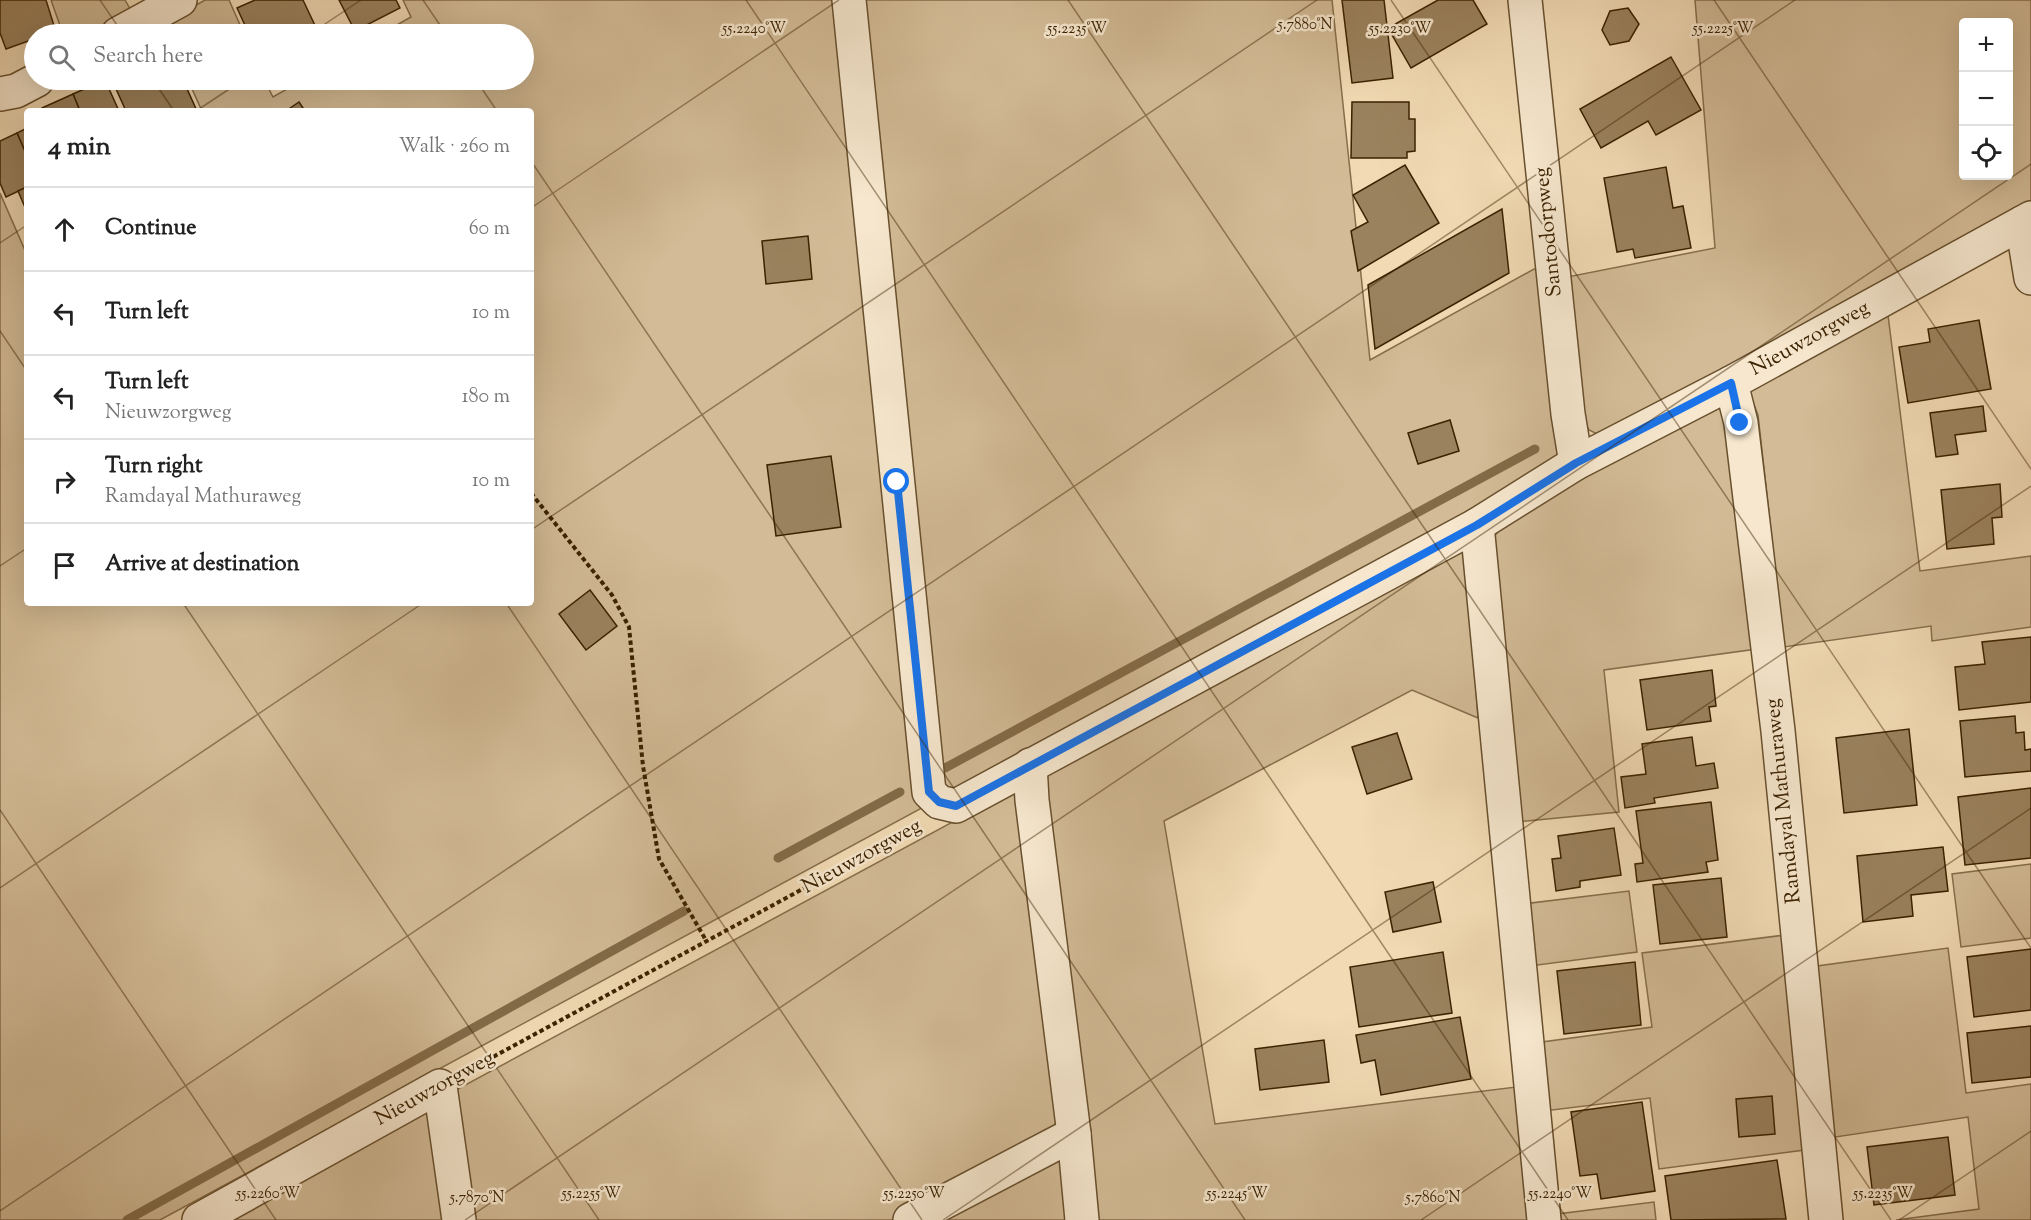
<!DOCTYPE html>
<html lang="en">
<head>
<meta charset="utf-8">
<style>
  body { margin:0; font-family:"Sorts Mill Goudy",serif; background:#f2f2f2; color:#222 }
  .controls { position:absolute; right:18px; top:18px; display:grid; overflow:hidden; border-radius:6px; box-shadow:0 6px 24px #0002 }
  .controls button { width:54px; height:54px; display:grid; place-items:center; padding:0; border:0; border-bottom:2px solid #e0e0e0; background:#fff; color:#222; font:30px sans-serif }
  .stop { position:absolute; width:18px; height:18px; margin:-14px; border:4px solid #1a73e8; border-radius:50%; background:#fff }
  .stop.end { background:#1a73e8; border-color:#fff; box-shadow:0 2px 6px #0008 }
  .list { margin:0; padding:0; list-style:none }
  h2 { display:flex; justify-content:space-between; align-items:center; height:78px; margin:0; padding:0 24px; font-size:26px }
  h2 small { font-size:20px; font-weight:400; color:#767676 }
  .list li { display:grid; grid-template-columns:39px 1fr auto; gap:18px; align-items:center; box-sizing:border-box; height:84px; padding:0 24px; border-top:2px solid #e0e0e0 }
  .list b { display:block; font-size:22px; white-space:nowrap }
  .list p { margin:0; font-size:20px; white-space:nowrap; color:#767676 }
  .list em { font-size:20px; font-style:normal; color:#767676 }
  .icon { flex:none; width:33px; height:33px; fill:none; stroke:currentColor; stroke-width:2; stroke-linecap:round; stroke-linejoin:round }
  .map { position:relative; flex:none; width:2031px; height:1220px; overflow:hidden }
  .search { position:absolute; background:#fff; box-shadow:0 6px 24px #0002; left:24px; top:24px; width:510px; height:66px; display:flex; align-items:center; gap:15px; box-sizing:border-box; padding:0 21px; border-radius:33px; color:#767676; font-size:22px }
  .panel { position:absolute; background:#fff; box-shadow:0 6px 24px #0002; left:24px; top:108px; width:510px; height:498px; border-radius:6px }
  .map>svg:first-child { display:block }
  .green { fill:#d2bb96; stroke:#866e4c; stroke-width:1.5; fill-rule:evenodd }
  .lines { fill:none; stroke-linecap:round; stroke-linejoin:round }
  .stream { stroke:#836b48; stroke-width:9 }
  .building { fill:#9a825e; stroke:#3b2201; stroke-width:1.5 }
  .street-casing { stroke:#68502e; stroke-width:36 }
  .path { stroke:#3b2201; stroke-width:4; stroke-dasharray:4.5 3; stroke-linecap:butt }
  .street { stroke:#f6e7ce; stroke-width:33 }
  .route { stroke:#1a73e8; stroke-width:8 }
  .ticks { fill:none; stroke:#3b2201; stroke-width:1.5; stroke-opacity:0.45 }
  .labels { text-anchor:middle; dominant-baseline:central; stroke-width:5; stroke-linejoin:round; paint-order:stroke }
  .street-label { font-size:21px; fill:#3b2201; stroke:#f6e7ce }
  .ticks-label { font-size:15px; text-anchor:middle; fill:#3b2201; stroke:#f6e7ce; stroke-width:5; stroke-linejoin:round; paint-order:stroke }
</style>
</head>
<body>
<div class="map">
<svg width="2031" height="1220" viewBox="0 0 2031 1220">
  <rect width="100%" height="100%" fill="#f1dab4"/>
  <filter id="stains"><feTurbulence type="fractalNoise" baseFrequency=".00333" numOctaves="4"/><feColorMatrix values="0 0 0 0 .2 0 0 0 0 .09 0 0 0 0 .02 0 0 0 .5 -.17"/></filter>
  <radialGradient id="worn" r=".72"><stop offset=".6" stop-color="#630" stop-opacity="0"/><stop offset="1" stop-color="#630" stop-opacity=".3"/></radialGradient>
  <g class="green">
    <polygon points="51,0 125,0 133,14 98,34 63,34"/>
    <polygon points="205,0 229,0 244,34 168,34 163,24"/>
    <polygon points="403,0 1332,0 1370,360 1534,269 1542,271 1562,454 1554,466 160,1220 0,1220 0,193 27,255 27,603 531,603 531,111 202,111 188,80 264,80 273,97 303,80 524,80 524,34 381,34 411,17"/>
    <path d="M1695,0H2031V202L1736,368L1599,435L1589,430L1581,416L1567,277L1715,248ZM1964,22H2008V176H1964Z"/>
    <polygon points="1888,315 1920,571 2031,556 2031,627 1932,641 1931,626 1784,647 1758,415 1748,389"/>
    <polygon points="1719,405 1728,408 1764,648 1604,670 1619,812 1516,822 1492,539 1512,515"/>
    <polygon points="1466,545 1478,718 1412,690 1164,821 1215,1124 1516,1087 1531,1220 215,1220"/>
    <polygon points="2031,864 2031,938 1961,947 1952,874"/>
    <polygon points="1629,891 1637,952 1530,966 1523,904"/>
    <polygon points="1785,935 1812,1149 1659,1169 1650,1098 1544,1111 1535,1043 1652,1027 1642,953"/>
    <polygon points="1948,948 1966,1093 2031,1084 2031,1220 1896,1220 1979,1209 1968,1117 1829,1138 1810,967"/>
    <polygon points="1654,1202 1656,1220 1549,1220 1549,1215"/>
  </g>
  <g class="lines">
    <g class="stream">
      <polyline points="945,768 1535,449"/>
      <polyline points="778,858 900,792"/>
      <polyline points="127,1220 684,911"/>
    </g>
  </g>
  <g class="building">
    <polygon points="0,0 46,0 56,32 34,34 34,39 6,49 0,33"/>
    <polygon points="255,0 303,0 319,34 249,34 237,8"/>
    <polygon points="339,0 396,0 400,8 355,31"/>
    <polygon points="1342,0 1384,0 1393,78 1352,83"/>
    <polygon points="1438,0 1473,0 1487,24 1411,68 1388,28"/>
    <polygon points="1628,8 1639,24 1629,41 1610,45 1602,30 1610,11"/>
    <polygon points="1671,57 1701,110 1656,135 1648,121 1601,148 1580,109"/>
    <polygon points="105,80 119,111 80,111 73,94"/>
    <polygon points="112,80 183,80 197,111 126,111"/>
    <polygon points="73,94 80,111 43,111 42,108"/>
    <polygon points="299,102 305,111 286,111"/>
    <polygon points="1352,102 1409,102 1409,119 1415,119 1415,151 1407,152 1407,158 1351,158"/>
    <polygon points="27,128 27,156 17,133"/>
    <polygon points="17,133 27,156 27,187 6,197 0,183 0,141"/>
    <polygon points="1405,165 1439,223 1358,271 1351,231 1368,222 1353,195"/>
    <polygon points="1666,167 1673,208 1683,206 1691,248 1635,258 1633,249 1617,252 1604,178"/>
    <polygon points="27,187 27,212 18,191"/>
    <polygon points="1502,209 1509,273 1375,349 1368,285"/>
    <polygon points="808,236 812,279 766,284 762,241"/>
    <polygon points="1979,320 1991,389 1908,403 1899,347 1930,342 1928,329"/>
    <polygon points="1983,406 1986,431 1955,435 1958,454 1936,457 1930,413"/>
    <polygon points="1450,420 1459,451 1418,464 1408,433"/>
    <polygon points="831,456 841,527 776,536 767,465"/>
    <polygon points="2000,484 2002,517 1992,518 1994,544 1947,549 1941,490"/>
    <polygon points="590,590 617,626 586,650 559,614"/>
    <polygon points="2031,637 2031,702 1959,710 1955,667 1985,664 1982,642"/>
    <polygon points="1712,670 1716,706 1709,707 1711,721 1647,730 1640,680"/>
    <polygon points="2015,716 2016,733 2024,732 2025,750 2031,749 2031,771 1965,777 1960,721"/>
    <polygon points="1909,729 1917,805 1844,813 1836,738"/>
    <polygon points="1397,733 1412,779 1367,794 1352,747"/>
    <polygon points="1692,737 1696,766 1714,763 1718,788 1654,798 1655,803 1625,808 1621,777 1646,774 1642,744"/>
    <polygon points="2031,788 2031,858 1965,865 1958,797"/>
    <polygon points="1711,802 1718,860 1706,862 1708,872 1637,882 1635,864 1643,863 1636,811"/>
    <polygon points="1614,828 1621,875 1580,881 1580,887 1556,891 1552,859 1561,858 1558,836"/>
    <polygon points="1943,847 1948,891 1911,895 1913,916 1863,922 1857,856"/>
    <polygon points="1721,878 1727,937 1660,944 1653,885"/>
    <polygon points="1433,882 1441,922 1393,932 1385,892"/>
    <polygon points="2031,949 2031,1010 1974,1017 1967,957"/>
    <polygon points="1443,952 1452,1013 1359,1027 1350,967"/>
    <polygon points="1635,962 1641,1025 1564,1034 1557,971"/>
    <polygon points="1460,1017 1471,1079 1381,1095 1375,1060 1361,1063 1356,1035"/>
    <polygon points="2031,1026 2031,1077 1972,1083 1967,1033"/>
    <polygon points="1324,1040 1329,1082 1260,1090 1255,1049"/>
    <polygon points="1772,1096 1775,1134 1739,1137 1736,1099"/>
    <polygon points="1642,1102 1655,1191 1601,1199 1597,1174 1580,1176 1571,1112"/>
    <polygon points="1948,1137 1955,1195 1874,1205 1867,1147"/>
    <polygon points="1777,1160 1786,1219 1671,1220 1665,1176"/>
  </g>
  <g class="lines">
    <defs>
      <g id="street">
        <polyline points="849,0 929,792 939,802 956,806 1477,525 1576,463 1731,383 2031,218"/>
        <polyline points="1525,0 1568,414 1576,463"/>
        <polyline points="118,34 180,0"/>
        <polyline points="0,94 16,91 37,80"/>
        <polyline points="2022,223 2031,278"/>
        <polyline points="1731,383 1741,423 1778,731 1826,1220"/>
        <polyline points="1477,525 1544,1220"/>
        <polyline points="1030,765 1032,800 1074,1134 1082,1220"/>
        <polyline points="199,1220 440,1086 459,1220"/>
        <polyline points="910,1220 1074,1134"/>
      </g>
    </defs>
    <use href="#street" class="street-casing"/>
    <g class="path">
      <polyline points="531,493 612,595 629,627 643,766 659,859 707,942"/>
      <polyline points="467,1071 917,827"/>
    </g>
    <use href="#street" class="street"/>
  </g>
  <g class="lines">
    <polyline class="route" points="897,482 929,792 939,802 956,806 1477,525 1576,463 1731,383 1740,423"/>
  </g>
  <path class="ticks" d="M100,0L123,34M423,0L446,34M746,0L1568,1220M1068,0L1891,1220M1391,0L2031,948M1714,0L2031,469M310,34L361,0M153,80L174,111M476,80L497,111M196,111L243,80M531,161L1245,1220M531,208L839,0M0,243L27,225M0,331L27,371M531,530L1317,0M0,566L27,548M183,603L599,1220M506,603L922,1220M0,810L276,1220M0,888L423,603M0,1211L1795,0M465,1220L2031,164M943,1220L2031,486M1421,1220L2031,808M1899,1220L2031,1131"/>
  <g class="labels">
    <g class="street-label">
      <text transform="translate(1549 232) rotate(-96)">Santodorpweg</text>
      <text transform="translate(1810 339) rotate(-29)">Nieuwzorgweg</text>
      <text transform="translate(1784 801) rotate(-96)">Ramdayal Mathuraweg</text>
      <text transform="translate(862 857) rotate(-29)">Nieuwzorgweg</text>
      <text transform="translate(435 1089) rotate(-29)">Nieuwzorgweg</text>
    </g>
  </g>
  <g class="ticks-label">
    <text x="1305" y="29">5.7880°N</text>
    <text x="754" y="33">55.2240°W</text>
    <text x="1077" y="33">55.2235°W</text>
    <text x="1400" y="33">55.2230°W</text>
    <text x="1723" y="33">55.2225°W</text>
    <text x="268" y="1198">55.2260°W</text>
    <text x="591" y="1198">55.2255°W</text>
    <text x="914" y="1198">55.2250°W</text>
    <text x="1237" y="1198">55.2245°W</text>
    <text x="1560" y="1198">55.2240°W</text>
    <text x="1883" y="1198">55.2235°W</text>
    <text x="477" y="1202">5.7870°N</text>
    <text x="1433" y="1202">5.7860°N</text>
  </g>
  <rect width="100%" height="100%" filter="url(#stains)"/>
  <rect width="100%" height="100%" fill="url(#worn)"/>
</svg>
<div class="controls">
<button>+</button>
<button>−</button>
<button><svg class="icon" aria-label="locate" viewBox="0 0 24 24"><circle cx="12" cy="12" r="6"/><path d="M12 2v4M12 18v4M2 12h4M18 12h4"/></svg></button>
</div>
<div class="stop" style="left:897px;top:482px"></div>
<div class="stop end" style="left:1740px;top:423px"></div>
<div class="search"><svg class="icon" aria-label="search" viewBox="0 0 24 24"><circle cx="10" cy="10" r="6"/><path d="M15 15l6 6"/></svg>Search here</div>
<section class="panel">
<h2>4 min<small>Walk · 260 m</small></h2>
<ul class="list">
<li><svg class="icon" aria-label="ahead" viewBox="0 0 24 24"><path d="M12 20V5M6 11l6-6 6 6"/></svg><div><b>Continue</b></div><em>60 m</em></li>
<li><svg class="icon" aria-label="left" viewBox="0 0 24 24"><path d="M17 20v-9H6M10 6l-5 5 5 5"/></svg><div><b>Turn left</b></div><em>10 m</em></li>
<li><svg class="icon" aria-label="left" viewBox="0 0 24 24"><path d="M17 20v-9H6M10 6l-5 5 5 5"/></svg><div><b>Turn left</b><p>Nieuwzorgweg</p></div><em>180 m</em></li>
<li><svg class="icon" aria-label="right" viewBox="0 0 24 24"><path d="M7 20v-9h11M14 6l5 5-5 5"/></svg><div><b>Turn right</b><p>Ramdayal Mathuraweg</p></div><em>10 m</em></li>
<li><svg class="icon" aria-label="arrive" viewBox="0 0 24 24"><path d="M6 21V4h12l-3 4 3 4H6"/></svg><div><b>Arrive at destination</b></div></li>
</ul>
</section>
</div>
</body>
</html>
